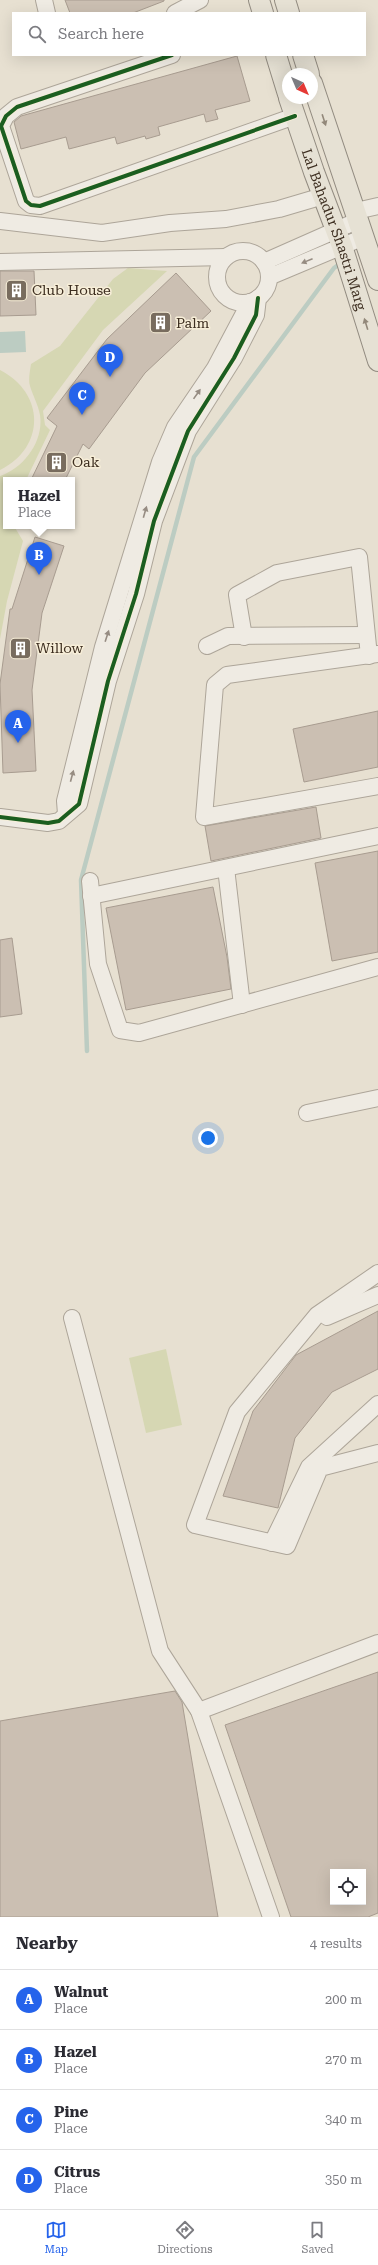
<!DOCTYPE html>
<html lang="en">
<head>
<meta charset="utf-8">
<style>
  body { margin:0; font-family:"Roboto Serif",serif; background:#f2f2f3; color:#2b2b33 }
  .controls { position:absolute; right:12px; bottom:12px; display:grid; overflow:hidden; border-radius:0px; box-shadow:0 4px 16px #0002 }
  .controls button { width:36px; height:36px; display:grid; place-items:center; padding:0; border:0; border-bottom:1px solid #e1e1e2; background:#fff; color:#2b2b33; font:20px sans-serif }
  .compass { position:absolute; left:282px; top:68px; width:36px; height:36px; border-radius:50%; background:#fff; box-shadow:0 4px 16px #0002; rotate:136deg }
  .you { position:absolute; left:208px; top:1138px; width:14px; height:14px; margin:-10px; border:3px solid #fff; border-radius:50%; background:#1a73e8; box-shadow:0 0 0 6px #1a73e833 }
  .badge { display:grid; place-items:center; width:26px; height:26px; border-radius:50%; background:#2563eb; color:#fff; font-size:13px; font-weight:700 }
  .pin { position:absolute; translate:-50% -33px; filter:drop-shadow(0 1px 2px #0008) }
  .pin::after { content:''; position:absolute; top:21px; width:14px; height:12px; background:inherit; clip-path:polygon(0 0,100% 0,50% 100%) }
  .popup { position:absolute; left:3px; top:477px; width:72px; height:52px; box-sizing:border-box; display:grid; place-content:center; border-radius:0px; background:#fff; filter:drop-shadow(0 1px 3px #0005); font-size:13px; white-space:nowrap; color:#7c7c81 }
  .popup b { font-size:15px; color:#2b2b33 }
  .popup::after { content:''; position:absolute; left:50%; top:100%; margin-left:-8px; border:8px solid transparent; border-top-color:#fff }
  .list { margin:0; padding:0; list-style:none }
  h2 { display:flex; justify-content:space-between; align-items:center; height:52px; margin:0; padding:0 16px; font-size:17px }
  h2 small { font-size:13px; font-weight:400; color:#7c7c81 }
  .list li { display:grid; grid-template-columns:26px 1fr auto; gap:12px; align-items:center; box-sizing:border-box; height:60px; padding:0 16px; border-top:1px solid #e1e1e2 }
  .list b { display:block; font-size:15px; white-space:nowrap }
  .list p { margin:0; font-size:13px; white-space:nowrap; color:#7c7c81 }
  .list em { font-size:13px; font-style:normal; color:#7c7c81 }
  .icon { flex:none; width:22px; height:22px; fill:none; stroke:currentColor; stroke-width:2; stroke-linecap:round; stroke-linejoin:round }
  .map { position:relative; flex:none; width:378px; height:1917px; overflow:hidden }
  .search { position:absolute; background:#fff; box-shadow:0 4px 16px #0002; left:12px; right:12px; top:12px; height:44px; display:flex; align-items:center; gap:10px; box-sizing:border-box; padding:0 14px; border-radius:0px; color:#7c7c81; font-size:15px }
  .sheet { height:292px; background:#fff }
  nav { display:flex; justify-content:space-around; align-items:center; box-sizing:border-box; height:56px; border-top:1px solid #e1e1e2; background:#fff; font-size:11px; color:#7c7c81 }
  nav a { display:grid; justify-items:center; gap:2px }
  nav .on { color:#2563eb }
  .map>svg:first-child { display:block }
  .green { fill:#d6d7b3 }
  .water { fill:#bcccc2 }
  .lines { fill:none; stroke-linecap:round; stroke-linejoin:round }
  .stream { stroke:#bcccc2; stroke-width:4.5 }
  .building { fill:#cbbfb2; stroke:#a89c90; fill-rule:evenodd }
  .minor-casing { stroke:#ada599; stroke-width:18 }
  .major-casing { stroke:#928b80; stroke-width:22 }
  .minor { stroke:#efebe3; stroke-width:16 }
  .major { stroke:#e6e1d4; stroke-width:20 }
  .cycleway-casing { stroke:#f7eed8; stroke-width:6 }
  .cycleway { stroke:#1b5e20; stroke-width:4 }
  .oneway { fill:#92887a }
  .oneway2 { fill:#968c82 }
  .labels { text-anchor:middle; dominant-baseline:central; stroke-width:3; stroke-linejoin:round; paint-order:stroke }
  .street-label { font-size:14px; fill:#3d2e20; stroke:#f7eed8 }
  .poi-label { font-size:14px; fill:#3d2e20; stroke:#f7eed8; text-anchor:start }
</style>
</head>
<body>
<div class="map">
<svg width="378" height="1917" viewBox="0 0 378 1917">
  <rect width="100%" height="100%" fill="#e7e0d1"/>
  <g class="green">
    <path d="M128,268L167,271L103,330L43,411L45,425L50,430L26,480H6V526H14L23,541L7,601L0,639V476C24,468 44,441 40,415C38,404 33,396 30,386C28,380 30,371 31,364L60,346L113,279Z"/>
    <path d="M0,370C45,393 46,447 0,470Z"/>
    <polygon points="166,1349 182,1425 146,1433 129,1358"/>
  </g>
  <polygon class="water" points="25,331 26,352 0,353 0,332"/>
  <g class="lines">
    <polyline class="stream" points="87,1051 81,880 194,457 334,268 341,263"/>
  </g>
  <g class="building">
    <polygon points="65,0 164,0 164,1 133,13 70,13"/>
    <polygon points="237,56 250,101 215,110 218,119 206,122 204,114 158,127 160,135 146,139 145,136 117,144 115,137 69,149 66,137 21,149 14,122 21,116"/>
    <polygon points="0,271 34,271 36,315 0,316"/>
    <polygon points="176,273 211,311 145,373 89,449 83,444 65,480 31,480 57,426 47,418 107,339"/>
    <polygon points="35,537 64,546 42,613 32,690 36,771 3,773 0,684 10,609 12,609"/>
    <polygon points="378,711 378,767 304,782 293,729"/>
    <polygon points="316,807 321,838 211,861 205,826"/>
    <polygon points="378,851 378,952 332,961 315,863"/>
    <polygon points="213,887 227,957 231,989 126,1010 106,908"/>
    <polygon points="12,938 22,1014 0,1017 0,940"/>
    <polygon points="378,1311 378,1369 332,1392 295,1438 278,1508 223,1496 253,1411 296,1355"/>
    <path d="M378,1672V1913L368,1917H291L225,1725ZM333,1872H363V1902H333Z"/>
    <polygon points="175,1691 182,1702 218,1917 0,1917 0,1721"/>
  </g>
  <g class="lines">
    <defs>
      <g id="minor">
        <polyline points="44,0 47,13"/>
        <polyline points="175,13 200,0"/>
        <polyline points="172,55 17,107 6,116 1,126 26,201 31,205 40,206 295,116"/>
        <polyline points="356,211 378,206"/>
        <polyline points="0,221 102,233 170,223 226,219 279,209 323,196"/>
        <circle cx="243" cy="277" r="26"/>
        <polyline points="0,262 226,257"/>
        <polyline points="264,262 359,220"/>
        <polyline points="269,277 364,237"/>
        <polyline points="244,637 237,595 277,573 359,557 369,656"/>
        <polyline points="207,646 228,636 366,635"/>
        <polyline points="378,654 227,675 215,685 204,817 378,786"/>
        <polyline points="66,814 65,801 103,647 160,462 175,427 215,368 250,302"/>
        <polyline points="0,817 48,823 59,821 79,804 108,681 136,594 154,521 188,431 234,358 256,315 258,298"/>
        <polyline points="226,868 242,1005"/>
        <polyline points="90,881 98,964 120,1030 139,1033 378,967"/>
        <polyline points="91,896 378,836"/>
        <polyline points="307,1113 378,1098"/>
        <polyline points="378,1273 317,1315 237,1412 195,1525 287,1546 320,1468 378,1453"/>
        <polyline points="327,1317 378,1295"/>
        <polyline points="72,1318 160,1651 199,1711 271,1917"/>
        <polyline points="272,1543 309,1467 378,1404"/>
        <polyline points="199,1711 378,1643"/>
      </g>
      <g id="major">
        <polyline points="259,0 263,13"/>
        <polyline points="285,0 289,13"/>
        <polyline points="276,55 288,94"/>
        <polyline points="303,55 309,74"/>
        <polyline points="312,83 378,280"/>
        <path id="s1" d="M289,98L314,172L342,246L378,361"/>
      </g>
    </defs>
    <use href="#minor" class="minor-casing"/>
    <use href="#major" class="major-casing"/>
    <use href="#minor" class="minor"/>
    <use href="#major" class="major"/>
    <defs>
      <g id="cycleway">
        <polyline points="172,55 17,107 6,116 1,126 26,201 31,205 40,206 295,116"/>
        <polyline points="0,817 48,823 59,821 79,804 108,681 136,594 154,521 188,431 234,358 256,315 258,298"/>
      </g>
    </defs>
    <use href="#cycleway" class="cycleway-casing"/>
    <use href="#cycleway" class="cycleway"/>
  </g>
  <defs><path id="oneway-solid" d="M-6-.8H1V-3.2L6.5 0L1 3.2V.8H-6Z"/></defs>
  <g class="oneway">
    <use href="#oneway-solid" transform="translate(324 120) rotate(72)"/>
    <use href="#oneway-solid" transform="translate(366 324) rotate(-107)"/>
  </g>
  <g class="oneway2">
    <use href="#oneway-solid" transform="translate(307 261) rotate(158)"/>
    <use href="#oneway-solid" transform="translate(197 394) rotate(-55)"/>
    <use href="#oneway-solid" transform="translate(145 512) rotate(-74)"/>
    <use href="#oneway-solid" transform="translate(107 636) rotate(-72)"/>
    <use href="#oneway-solid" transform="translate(72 776) rotate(-75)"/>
  </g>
  <defs>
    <symbol id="building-square" viewBox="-11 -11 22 22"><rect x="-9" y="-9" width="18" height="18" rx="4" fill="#786c5e" stroke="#f7eed8"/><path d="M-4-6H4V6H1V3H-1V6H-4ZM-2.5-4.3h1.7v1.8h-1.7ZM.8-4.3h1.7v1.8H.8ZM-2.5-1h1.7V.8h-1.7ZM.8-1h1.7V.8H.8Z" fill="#fff"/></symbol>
  </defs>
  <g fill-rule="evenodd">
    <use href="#building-square" x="4" y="278" width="25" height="25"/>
    <use href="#building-square" x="148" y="310" width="25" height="25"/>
    <use href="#building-square" x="44" y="450" width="25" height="25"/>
    <use href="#building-square" x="8" y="636" width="25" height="25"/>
  </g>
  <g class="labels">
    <g class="street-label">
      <text stroke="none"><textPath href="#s1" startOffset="139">Lal Bahadur Shastri Marg</textPath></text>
    </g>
    <g class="poi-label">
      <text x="32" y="290">Club House</text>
      <text x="176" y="323">Palm</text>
      <text x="72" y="462">Oak</text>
      <text x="36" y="648">Willow</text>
    </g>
  </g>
</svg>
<div class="controls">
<button><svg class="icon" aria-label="locate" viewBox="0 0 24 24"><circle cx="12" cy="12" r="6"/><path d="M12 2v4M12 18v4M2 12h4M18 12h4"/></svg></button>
</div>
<svg class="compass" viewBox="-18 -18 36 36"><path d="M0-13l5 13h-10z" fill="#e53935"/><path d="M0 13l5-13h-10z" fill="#7c7c81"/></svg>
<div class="you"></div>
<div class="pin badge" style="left:18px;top:743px">A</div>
<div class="pin badge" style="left:39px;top:575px">B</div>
<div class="popup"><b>Hazel</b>Place</div>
<div class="pin badge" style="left:82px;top:415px">C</div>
<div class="pin badge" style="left:110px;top:377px">D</div>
<div class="search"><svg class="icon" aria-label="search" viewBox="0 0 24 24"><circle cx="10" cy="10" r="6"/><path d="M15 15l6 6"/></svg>Search here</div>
</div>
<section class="sheet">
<h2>Nearby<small>4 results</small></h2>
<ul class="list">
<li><span class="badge">A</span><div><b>Walnut</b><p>Place</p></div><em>200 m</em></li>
<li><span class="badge">B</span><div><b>Hazel</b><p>Place</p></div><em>270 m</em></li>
<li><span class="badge">C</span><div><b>Pine</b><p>Place</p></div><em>340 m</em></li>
<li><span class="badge">D</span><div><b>Citrus</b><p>Place</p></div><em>350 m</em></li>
</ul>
</section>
<nav>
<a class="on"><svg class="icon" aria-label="map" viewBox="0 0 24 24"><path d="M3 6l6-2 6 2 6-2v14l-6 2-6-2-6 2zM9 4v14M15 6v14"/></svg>Map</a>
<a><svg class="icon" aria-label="directions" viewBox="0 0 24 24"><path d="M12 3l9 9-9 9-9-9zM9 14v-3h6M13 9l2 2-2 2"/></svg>Directions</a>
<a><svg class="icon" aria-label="saved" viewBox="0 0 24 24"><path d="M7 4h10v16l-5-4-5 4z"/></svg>Saved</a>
</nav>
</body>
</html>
